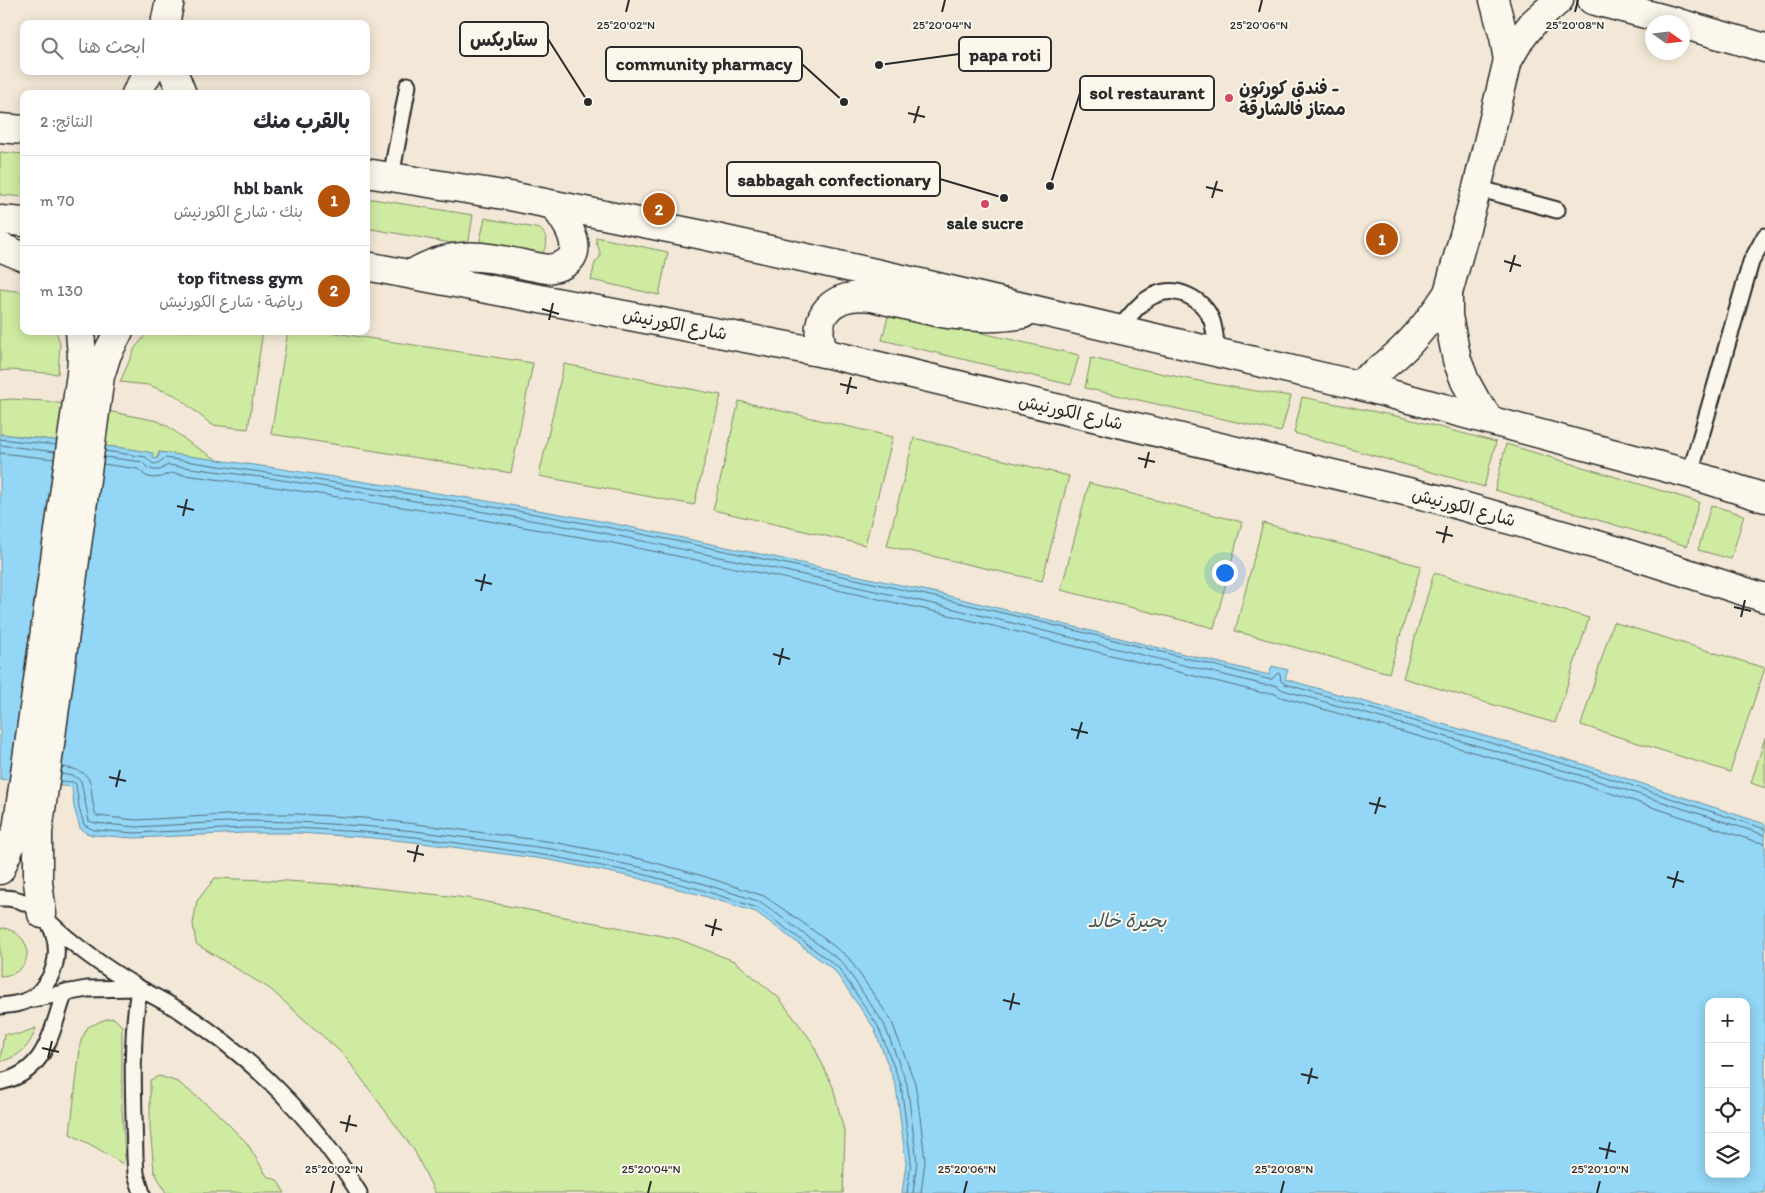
<!DOCTYPE html>
<html lang="ar">
<head>
<meta charset="utf-8">
<style>
  body { margin:0; font-family:Itim,"Playpen Sans Arabic",sans-serif; background:#f7f7f7; color:#2b2b33; direction:rtl }
  .controls { position:absolute; right:15px; bottom:15px; display:grid; overflow:hidden; border-radius:10px; box-shadow:0 2px 12px #0003 }
  .controls button { width:45px; height:45px; display:grid; place-items:center; padding:0; border:0; border-bottom:1px solid #e1e1e2; background:#fff; color:#2b2b33; font:25px sans-serif }
  .compass { position:absolute; left:1645px; top:15px; width:45px; height:45px; border-radius:50%; background:#fff; box-shadow:0 2px 12px #0003; rotate:104deg }
  .you { position:absolute; left:1224px; top:572px; width:18px; height:18px; margin:-12px; border:4px solid #fff; border-radius:50%; background:#1a73e8; box-shadow:0 0 0 8px #1a73e833 }
  .badge { display:grid; place-items:center; width:32px; height:32px; border-radius:50%; background:#b45309; color:#fff; font-size:16px; font-weight:700 }
  .pin { position:absolute; translate:-50% -50%; border:2px solid #fff; box-shadow:0 1px 5px #0006 }
  .list { margin:0; padding:0; list-style:none }
  h2 { display:flex; justify-content:space-between; align-items:center; height:65px; margin:0; padding:0 20px; font-size:21px }
  h2 small { font-size:16px; font-weight:400; color:#7c7c81 }
  .list li { display:grid; grid-template-columns:32px 1fr auto; gap:15px; align-items:center; box-sizing:border-box; height:90px; padding:0 20px; border-top:1px solid #e1e1e2 }
  .list b { display:block; font-size:19px; white-space:nowrap }
  .list p { margin:0; font-size:16px; white-space:nowrap; color:#7c7c81 }
  .list em { font-size:16px; font-style:normal; color:#7c7c81 }
  .icon { flex:none; width:28px; height:28px; fill:none; stroke:currentColor; stroke-width:2; stroke-linecap:round; stroke-linejoin:round }
  .map { position:relative; flex:none; width:1765px; height:1193px; overflow:hidden; direction:ltr }
  .search { position:absolute; background:#fff; box-shadow:0 2px 12px #0003; left:20px; top:20px; width:350px; height:55px; display:flex; align-items:center; gap:12px; box-sizing:border-box; padding:0 18px; border-radius:10px; color:#7c7c81; font-size:19px }
  .panel { position:absolute; background:#fff; box-shadow:0 2px 12px #0003; left:20px; top:90px; width:350px; height:245px; border-radius:10px; direction:rtl }
  .map>svg:first-child { display:block }
  .green { fill:#cfeaa1; stroke:#7d8a66 }
  .water { fill:#93d6f5; stroke:#6992a4; fill-rule:evenodd }
  .lines { fill:none; stroke-linecap:round; stroke-linejoin:round }
  .shore { stroke:#556f7c; stroke-width:1 }
  .service-casing { stroke:#2b2b2b; stroke-width:19 }
  .minor-casing { stroke:#2b2b2b; stroke-width:31 }
  .secondary-casing { stroke:#2b2b2b; stroke-width:31 }
  .service { stroke:#fbf7ec; stroke-width:15 }
  .minor { stroke:#fbf7ec; stroke-width:28 }
  .secondary { stroke:#fbf7ec; stroke-width:28 }
  .ticks { fill:none; stroke:#2b2b2b; stroke-width:2 }
  .poi-dot { fill:#d1495b; stroke:#fbf7ec; stroke-width:2 }
  .labels { text-anchor:middle; dominant-baseline:central; stroke-width:4; stroke-linejoin:round; paint-order:stroke }
  .poi-label { font-size:18px; font-weight:bold; fill:#2b2b2b; stroke:#fbf7ec; text-anchor:start }
  .street-label { font-size:18px; fill:#2b2b2b; stroke:#fbf7ec }
  .water-label { font-size:19px; font-style:italic; fill:#45565e; stroke:#fbf7ec }
  .ticks-label { font-size:12px; text-anchor:middle; fill:#2b2b2b; stroke:#fbf7ec; stroke-width:4; stroke-linejoin:round; paint-order:stroke }
  .leader { fill:none; stroke:#2b2b2b; stroke-width:2 }
  .callout-dot { fill:#2b2b2b; stroke:#fbf7ec; stroke-width:2 }
  .callout { fill:#fbf7ec; stroke:#2b2b2b; stroke-width:2 }
  .callout-label { font-size:19px; text-anchor:middle; font-weight:bold; fill:#2b2b2b }
</style>
</head>
<body>
<div class="map">
<svg width="1765" height="1193" viewBox="0 0 1765 1193">
  <rect width="100%" height="100%" fill="#f3e8d7"/>
  <filter id="ink" filterUnits="userSpaceOnUse"><feTurbulence type="fractalNoise" baseFrequency=".02" numOctaves="2"/><feDisplacementMap in="SourceGraphic" scale="10" xChannelSelector="R" yChannelSelector="G"/><feConvolveMatrix kernelMatrix="1 2 1 2 8 2 1 2 1" color-interpolation-filters="sRGB"/></filter>
  <g filter="url(#ink)">
    <g class="green">
      <polygon points="0,152 24,154 24,197 0,195"/>
      <polygon points="366,198 473,215 468,246 366,228"/>
      <path d="M485,218L540,229C549,237 549,249 539,255L479,245Z"/>
      <path d="M596,237L668,252L659,295L591,280L595,263L600,257C601,249 595,244 596,237Z"/>
      <polygon points="0,289 24,292 24,331 56,331 60,343 58,374 10,370 0,371"/>
      <polygon points="889,312 1079,355 1071,385 882,340"/>
      <polygon points="149,331 263,331 248,429 212,425 175,395 148,385 120,382 135,348"/>
      <polygon points="288,331 322,331 533,363 511,473 271,434"/>
      <path d="M1091,358C1157,373 1223,387 1291,396L1281,432L1085,388Z"/>
      <polygon points="564,364 721,395 694,505 539,476"/>
      <polygon points="1302,397 1401,417 1496,442 1484,487 1294,433"/>
      <polygon points="12,399 45,401 102,410 158,421 169,427 191,444 221,462 159,452 156,459 153,458 152,453 131,449 0,434 0,400"/>
      <polygon points="739,401 893,437 865,545 713,510"/>
      <polygon points="914,438 1069,476 1042,581 887,546"/>
      <polygon points="1506,444 1699,502 1687,546 1495,490"/>
      <polygon points="1089,483 1242,522 1214,628 1061,590"/>
      <polygon points="1711,505 1744,515 1731,559 1698,550"/>
      <polygon points="1263,523 1421,566 1389,673 1235,631"/>
      <polygon points="1434,573 1589,618 1555,723 1403,678"/>
      <polygon points="1613,622 1765,668 1730,772 1581,725"/>
      <polygon points="1765,738 1765,788 1751,783"/>
      <polygon points="215,878 287,881 358,886 467,898 678,939 734,961 778,997 811,1040 833,1087 845,1135 843,1193 435,1193 414,1150 344,1055 270,989 196,944 193,924 197,901"/>
      <path d="M3,928C37,934 34,976 0,976V929Z"/>
      <polygon points="114,1018 122,1026 122,1109 125,1155 123,1164 95,1147 70,1134 81,1040 88,1027 106,1019"/>
      <path d="M36,1028C29,1048 20,1056 0,1062L4,1034H19Z"/>
      <polygon points="159,1076 178,1082 214,1110 247,1143 267,1176 277,1180 285,1193 166,1193 154,1171 150,1128 150,1080"/>
    </g>
    <path class="water" d="M0,434L131,449L153,453V458L156,459L159,456V452L276,468L475,499L606,522L774,557L941,594L1269,675L1272,666L1288,670L1285,679L1579,763L1765,824V1193H902L906,1163L896,1086L874,1028L834,970L756,912L697,894L637,878L550,860L414,842L361,837L297,833H245L135,838L93,835L86,833L80,828L74,807L72,787L0,779ZM1709,1002H1746V1174H1709Z"/>
    <g class="lines">
      <g class="shore">
        <polyline points="0,439 56,445"/>
        <polyline points="0,445 55,452"/>
        <path d="M105,451L146,457C154,467 156,465 165,458C312,480 460,499 606,527C828,570 1049,622 1267,679H1272L1278,673L1280,674L1281,681L1285,684L1578,768L1765,829"/>
        <polyline points="0,453 54,459"/>
        <polyline points="104,457 142,462 148,468 154,470 160,470 168,465 275,479 473,510 604,533 772,568 938,605 1265,685 1275,685 1283,690 1576,774 1765,835"/>
        <polyline points="103,464 138,469 146,476 153,478 161,477 170,473 274,487 472,518 603,541 770,575 937,612 1263,693 1273,693 1281,697 1574,781 1757,842 1765,843"/>
        <path d="M62,767C98,771 88,785 95,813L97,816L136,820L244,814H297L363,818L416,824L553,842L641,859L703,876L764,896L806,925L848,957L891,1020L915,1083L920,1116L925,1161L921,1193"/>
        <polyline points="61,774 74,776 81,781 89,821 95,823 136,827 245,821 297,822 362,826 415,831 552,849 639,867 701,883 761,902 842,962 884,1024 907,1084 917,1162 913,1193"/>
        <polyline points="60,781 73,782 76,784 79,807 84,825 94,830 135,833 245,828 297,828 362,832 415,837 550,856 638,873 699,889 758,908 838,967 878,1026 901,1085 911,1162 907,1193"/>
      </g>
      <defs>
        <g id="service">
          <polyline points="391,177 408,85"/>
          <polyline points="1477,188 1557,210"/>
          <path d="M1118,330C1129,317 1140,301 1155,295C1177,285 1204,299 1212,321C1215,331 1216,342 1217,352"/>
          <polyline points="1690,474 1751,262 1765,236"/>
          <path d="M0,898C44,896 70,941 49,979C44,987 38,995 30,999C21,1004 10,1005 0,1006"/>
          <path d="M47,920C75,947 105,968 139,988C153,996 168,1003 182,1012C254,1059 314,1119 359,1193"/>
          <path d="M139,988C130,1044 134,1101 135,1158L136,1174L142,1193"/>
          <polyline points="32,999 87,989 138,988"/>
          <path d="M0,1082C48,1072 51,1030 65,992"/>
        </g>
        <g id="minor">
          <polyline points="1494,0 1504,37 1508,60"/>
          <polyline points="1592,0 1676,22"/>
          <polyline points="165,24 170,0"/>
          <polyline points="1682,24 1765,48"/>
          <polyline points="173,71 182,94"/>
          <polyline points="136,94 149,71"/>
          <polyline points="0,247 24,257"/>
          <path d="M1357,385C1399,358 1420,335 1448,293"/>
          <polyline points="1489,419 1476,401 1465,381 1457,360 1448,316 1448,293 1477,188 1508,60 1519,41 1533,23 1559,0"/>
          <polyline points="0,870 17,830 81,374 82,356 80,331"/>
          <polyline points="42,914 38,882 38,832 100,376 107,354 119,331"/>
        </g>
        <g id="secondary">
          <polyline points="0,128 24,130"/>
          <polyline points="366,173 510,196 698,234 920,283 1357,385 1690,474 1765,498"/>
          <polyline points="0,220 24,222"/>
          <polyline points="366,266 824,353 1438,499 1625,553 1765,598"/>
          <path d="M412,274C460,244 496,260 547,269C593,263 571,227 553,205"/>
          <path d="M824,353C809,314 834,292 872,297C922,309 971,324 1023,314"/>
        </g>
      </defs>
      <use href="#service" class="service-casing"/>
      <use href="#minor" class="minor-casing"/>
      <use href="#secondary" class="secondary-casing"/>
      <use href="#service" class="service"/>
      <use href="#minor" class="minor"/>
      <use href="#secondary" class="secondary"/>
    </g>
  </g>
  <path class="ticks" d="M626,12L629,0M942,12L945,0M1259,12L1262,0M1575,12L1578,0M908,113L925,117M914,123L919,106M1206,187L1223,191M1212,198L1217,181M1504,261L1521,266M1510,272L1515,255M542,309L559,314M549,320L553,303M840,384L857,388M847,394L851,377M1138,458L1155,462M1145,468L1149,452M177,506L194,510M183,516L187,499M1436,532L1453,536M1443,543L1447,526M475,580L492,584M481,591L485,574M1734,607L1751,611M1741,617L1745,600M773,654L790,659M779,665L783,648M1071,729L1088,733M1077,739L1082,722M109,777L126,781M116,787L120,770M1369,803L1386,807M1375,814L1380,797M407,851L424,855M414,862L418,845M1667,877L1684,882M1673,888L1678,871M705,925L722,930M712,936L716,919M1003,1000L1020,1004M1010,1010L1014,993M42,1048L59,1052M48,1058L52,1041M1301,1074L1318,1078M1308,1084L1312,1068M340,1122L357,1126M346,1132L350,1115M1599,1148L1616,1152M1606,1159L1610,1142M331,1193L334,1181M648,1193L651,1181M964,1193L967,1181M1281,1193L1284,1181M1597,1193L1600,1181"/>
  <g class="poi-dot">
    <circle cx="1229" cy="98" r="5"/>
    <circle cx="985" cy="204" r="5"/>
  </g>
  <g class="labels">
    <g class="poi-label">
      <text x="1239" y="88">فندق كورثون -<tspan x="1239" dy="21">ممتاز فالشارقة</tspan></text>
      <text x="985" y="223" text-anchor="middle">sale sucre</text>
    </g>
    <g class="street-label">
      <text transform="translate(675 324) rotate(11)">شارع الكورنيش</text>
      <text transform="translate(1071 412) rotate(13)">شارع الكورنيش</text>
      <text transform="translate(1464 507) rotate(15)">شارع الكورنيش</text>
    </g>
    <g class="water-label">
      <text x="1127" y="920">بحيرة خالد</text>
    </g>
  </g>
  <g class="ticks-label">
    <text x="626" y="29">25°20'02"N</text>
    <text x="942" y="29">25°20'04"N</text>
    <text x="1259" y="29">25°20'06"N</text>
    <text x="1575" y="29">25°20'08"N</text>
    <text x="334" y="1173">25°20'02"N</text>
    <text x="651" y="1173">25°20'04"N</text>
    <text x="967" y="1173">25°20'06"N</text>
    <text x="1284" y="1173">25°20'08"N</text>
    <text x="1600" y="1173">25°20'10"N</text>
  </g>
  <path class="leader" d="M588 102L548 39M879 65L959 54M844 102L802 64M1050 186L1080 93M1004 198L940 179"/>
  <g class="callout-dot">
    <circle cx="588" cy="102" r="5"/>
    <circle cx="879" cy="65" r="5"/>
    <circle cx="844" cy="102" r="5"/>
    <circle cx="1050" cy="186" r="5"/>
    <circle cx="1004" cy="198" r="5"/>
  </g>
  <g class="callout">
    <rect x="460" y="22" width="88" height="34" rx="5"/>
    <rect x="959" y="37" width="92" height="34" rx="5"/>
    <rect x="606" y="47" width="196" height="34" rx="5"/>
    <rect x="1080" y="76" width="134" height="34" rx="5"/>
    <rect x="727" y="162" width="213" height="34" rx="5"/>
  </g>
  <g class="callout-label">
    <text x="504" y="46">ستاربكس</text>
    <text x="1005" y="61">papa roti</text>
    <text x="704" y="70">community pharmacy</text>
    <text x="1147" y="99">sol restaurant</text>
    <text x="834" y="186">sabbagah confectionary</text>
  </g>
</svg>
<div class="controls">
<button>+</button>
<button>−</button>
<button><svg class="icon" aria-label="locate" viewBox="0 0 24 24"><circle cx="12" cy="12" r="6"/><path d="M12 2v4M12 18v4M2 12h4M18 12h4"/></svg></button>
<button><svg class="icon" aria-label="layers" viewBox="0 0 24 24"><path d="M12 4l9 5-9 5-9-5zM3 14l9 5 9-5"/></svg></button>
</div>
<svg class="compass" viewBox="-18 -18 36 36"><path d="M0-13l5 13h-10z" fill="#e53935"/><path d="M0 13l5-13h-10z" fill="#7c7c81"/></svg>
<div class="you"></div>
<div class="pin badge" style="left:1382px;top:239px">1</div>
<div class="pin badge" style="left:659px;top:209px">2</div>
<div class="search"><svg class="icon" aria-label="search" viewBox="0 0 24 24"><circle cx="10" cy="10" r="6"/><path d="M15 15l6 6"/></svg>ابحث هنا</div>
<section class="panel">
<h2>بالقرب منك<small>النتائج: 2</small></h2>
<ul class="list">
<li><span class="badge">1</span><div><b>hbl bank</b><p>بنك · شارع الكورنيش</p></div><em>70 m</em></li>
<li><span class="badge">2</span><div><b>top fitness gym</b><p>رياضة · شارع الكورنيش</p></div><em>130 m</em></li>
</ul>
</section>
</div>
</body>
</html>
